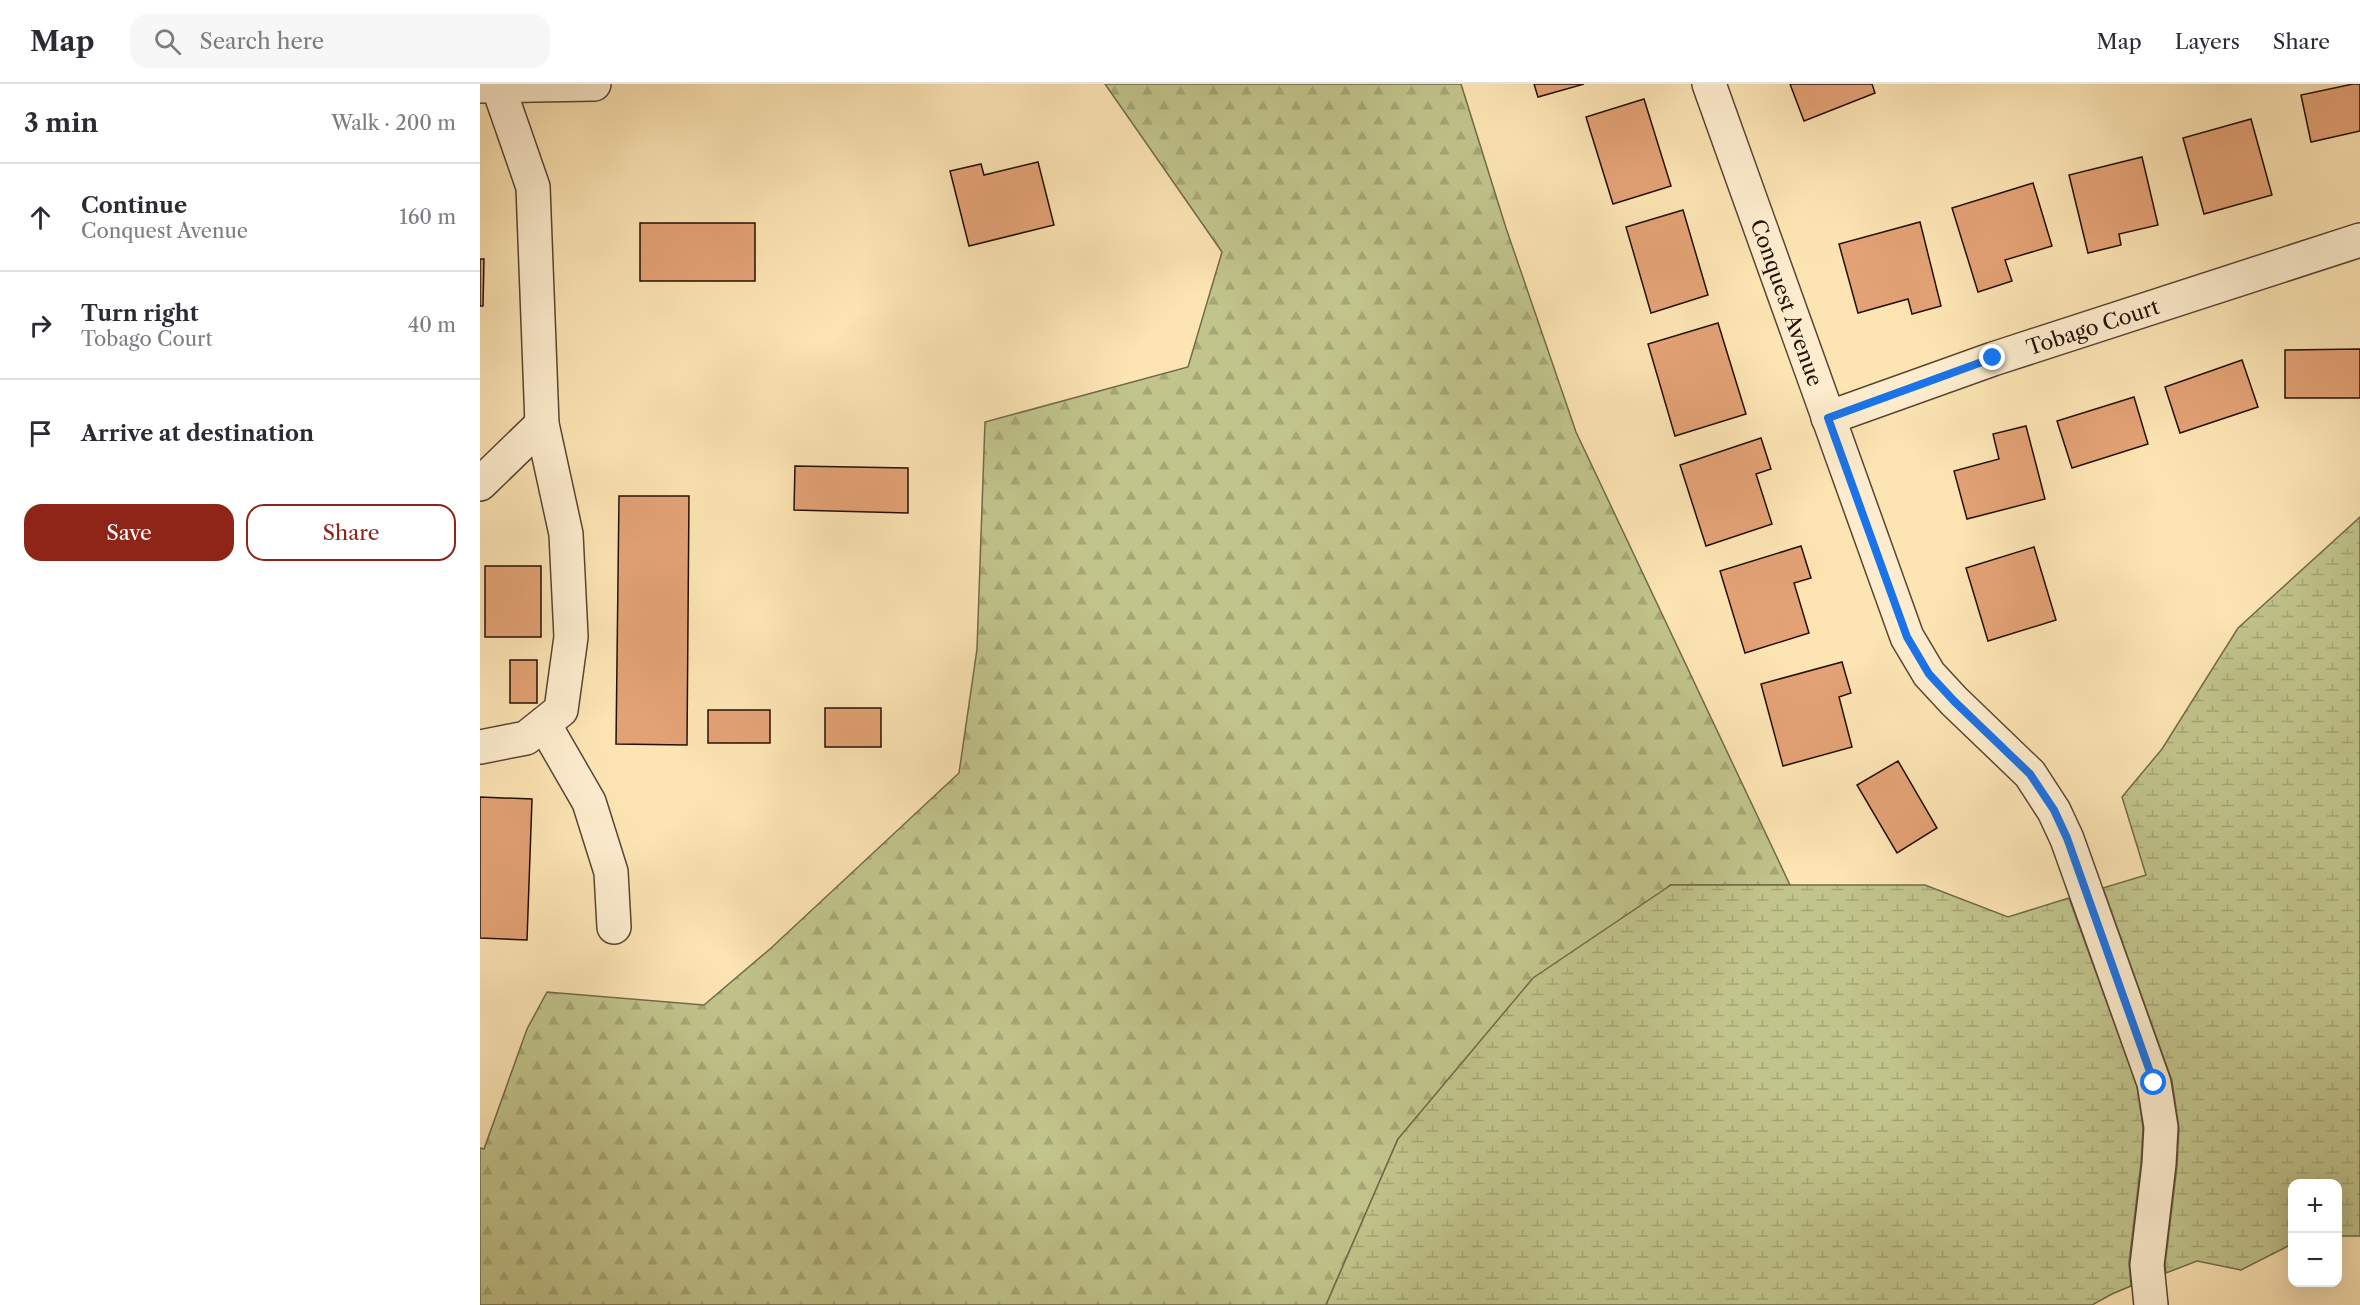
<!DOCTYPE html>
<html lang="en">
<head>
<meta charset="utf-8">
<style>
  body { margin:0; font-family:"Libre Caslon Text",serif; background:#f7f7f7; color:#2b2b33 }
  .controls { position:absolute; right:18px; bottom:18px; display:grid; overflow:hidden; border-radius:12px; box-shadow:0 6px 24px #0002 }
  .controls button { width:54px; height:54px; display:grid; place-items:center; padding:0; border:0; border-bottom:2px solid #e1e1e2; background:#fff; color:#2b2b33; font:30px sans-serif }
  .stop { position:absolute; width:18px; height:18px; margin:-14px; border:4px solid #1a73e8; border-radius:50%; background:#fff }
  .stop.end { background:#1a73e8; border-color:#fff; box-shadow:0 2px 6px #0008 }
  .list { margin:0; padding:0; list-style:none }
  h2 { display:flex; justify-content:space-between; align-items:center; height:78px; margin:0; padding:0 24px; font-size:26px }
  h2 small { font-size:20px; font-weight:400; color:#7c7c81 }
  .list li { display:grid; grid-template-columns:39px 1fr auto; gap:18px; align-items:center; box-sizing:border-box; height:108px; padding:0 24px; border-top:2px solid #e1e1e2 }
  .list b { display:block; font-size:22px; white-space:nowrap }
  .list p { margin:0; font-size:20px; white-space:nowrap; color:#7c7c81 }
  .list em { font-size:20px; font-style:normal; color:#7c7c81 }
  .actions { display:flex; gap:12px; padding:18px 24px }
  .actions a { flex:1; padding:14px 0; border:2px solid #8f2418; border-radius:18px; text-align:center; font-size:21px; color:#8f2418 }
  .actions .main { background:#8f2418; color:#fff }
  .icon { flex:none; width:33px; height:33px; fill:none; stroke:currentColor; stroke-width:2; stroke-linecap:round; stroke-linejoin:round }
  .map { position:relative; flex:none; width:1880px; height:1221px; overflow:hidden }
  header { display:flex; align-items:center; gap:36px; box-sizing:border-box; height:84px; padding:0 30px; background:#fff; border-bottom:2px solid #e1e1e2 }
  header strong { font-size:28px }
  nav { display:flex; gap:33px; margin-inline-start:auto; font-size:21px }
  .search { width:420px; height:54px; background:#f7f7f7; display:flex; align-items:center; gap:15px; box-sizing:border-box; padding:0 21px; border-radius:18px; color:#7c7c81; font-size:22px }
  main { display:flex }
  aside { flex:1; background:#fff }
  .map>svg:first-child { display:block }
  .forest { fill:url(#forest-firs); stroke:#726a4a; stroke-width:1.5 }
  .wetland { fill:url(#wetland-marsh); stroke:#726a4a; stroke-width:1.5 }
  .building { fill:#e3a275; stroke:#241008; stroke-width:1.5 }
  .lines { fill:none; stroke-linecap:round; stroke-linejoin:round }
  .minor-casing { stroke:#5a4533; stroke-width:36 }
  .minor { stroke:#fdedce; stroke-width:33 }
  .route { stroke:#1a73e8; stroke-width:8 }
  .labels { text-anchor:middle; dominant-baseline:central; stroke-width:5; stroke-linejoin:round; paint-order:stroke }
  .street-label { font-size:21px; fill:#241008; stroke:#fdedce }
</style>
</head>
<body>
<header>
<strong>Map</strong>
<div class="search"><svg class="icon" aria-label="search" viewBox="0 0 24 24"><circle cx="10" cy="10" r="6"/><path d="M15 15l6 6"/></svg>Search here</div>
<nav><a>Map</a><a>Layers</a><a>Share</a></nav>
</header>
<main>
<aside>
<h2>3 min<small>Walk · 200 m</small></h2>
<ul class="list">
<li><svg class="icon" aria-label="ahead" viewBox="0 0 24 24"><path d="M12 20V5M6 11l6-6 6 6"/></svg><div><b>Continue</b><p>Conquest Avenue</p></div><em>160 m</em></li>
<li><svg class="icon" aria-label="right" viewBox="0 0 24 24"><path d="M7 20v-9h11M14 6l5 5-5 5"/></svg><div><b>Turn right</b><p>Tobago Court</p></div><em>40 m</em></li>
<li><svg class="icon" aria-label="arrive" viewBox="0 0 24 24"><path d="M6 21V4h12l-3 4 3 4H6"/></svg><div><b>Arrive at destination</b></div></li>
</ul>
<div class="actions"><a class="main">Save</a><a>Share</a></div>
</aside>
<div class="map">
<svg width="1880" height="1221" viewBox="0 0 1880 1221">
  <defs>
    <pattern id="forest-firs" width="22" height="20" patternUnits="userSpaceOnUse" patternTransform="scale(1.5)"><rect width="22" height="20" fill="#c1c48b"/><path d="M5 1l3.5 6h-7zM16 11l3.5 6h-7z" fill="#a6a776"/></pattern>
    <pattern id="wetland-marsh" width="20" height="14" patternUnits="userSpaceOnUse" patternTransform="scale(1.5)"><rect width="20" height="14" fill="#c1c48b"/><path d="M1 5h8M5 5V1M11 12h8M15 12V8" fill="none" stroke="#a6a776"/></pattern>
  </defs>
  <rect width="100%" height="100%" fill="#fce4b3"/>
  <filter id="stains"><feTurbulence type="fractalNoise" baseFrequency=".00333" numOctaves="4"/><feColorMatrix values="0 0 0 0 .2 0 0 0 0 .09 0 0 0 0 .02 0 0 0 .5 -.17"/></filter>
  <radialGradient id="worn" r=".72"><stop offset=".6" stop-color="#630" stop-opacity="0"/><stop offset="1" stop-color="#630" stop-opacity=".3"/></radialGradient>
  <polygon class="forest" points="625,0 981,0 1026,144 1096,348 1310,801 1190,801 918,1055 846,1221 0,1221 0,1064 4,1065 47,945 67,908 224,921 290,865 479,689 497,565 505,338 708,283 742,168"/>
  <g class="wetland">
    <polygon points="1880,433 1880,1152 1858,1152 1858,1100 1812,1100 1812,1160 1761,1186 1717,1177 1686,1189 1685,1181 1697,1082 1699,1044 1692,997 1623,804 1666,791 1642,713 1682,665 1758,544"/>
    <polygon points="1191,801 1445,801 1528,833 1589,814 1657,1002 1663,1044 1661,1079 1649,1179 1651,1202 1632,1210 1612,1221 846,1221 918,1055 1053,894"/>
  </g>
  <g class="building">
    <polygon points="1054,0 1104,0 1058,13"/>
    <polygon points="1310,0 1392,0 1395,9 1324,37"/>
    <polygon points="1873,0 1880,0 1880,47 1831,58 1821,11"/>
    <polygon points="1164,15 1191,102 1133,120 1106,33"/>
    <polygon points="1771,35 1792,111 1724,130 1703,54"/>
    <polygon points="1662,73 1678,141 1639,150 1641,161 1608,169 1589,91"/>
    <polygon points="558,78 574,141 489,162 470,87 501,80 504,91"/>
    <polygon points="1553,99 1572,162 1525,176 1532,197 1498,208 1472,124"/>
    <polygon points="1203,126 1228,211 1171,229 1146,143"/>
    <polygon points="1440,138 1461,222 1432,230 1428,215 1378,229 1359,160"/>
    <rect x="160" y="139" width="115" height="58"/>
    <polygon points="0,175 4,175 3,222 0,222"/>
    <polygon points="1238,239 1266,330 1195,352 1168,260"/>
    <polygon points="1880,265 1880,314 1805,314 1805,266"/>
    <polygon points="1762,276 1778,323 1700,349 1685,303"/>
    <polygon points="1654,313 1668,360 1592,384 1577,337"/>
    <polygon points="1546,342 1565,415 1487,435 1474,387 1519,375 1513,350"/>
    <polygon points="1281,354 1291,385 1276,390 1292,440 1226,462 1200,381"/>
    <polygon points="315,382 428,384 428,429 314,426"/>
    <polygon points="139,412 209,412 207,661 136,660"/>
    <polygon points="1321,462 1331,494 1314,499 1329,549 1265,569 1240,487"/>
    <polygon points="1554,463 1576,536 1508,557 1486,484"/>
    <rect x="5" y="482" width="56" height="71"/>
    <rect x="30" y="576" width="27" height="43"/>
    <polygon points="1362,578 1371,609 1359,613 1372,663 1303,682 1281,600"/>
    <rect x="345" y="624" width="56" height="39"/>
    <rect x="228" y="626" width="62" height="33"/>
    <polygon points="1418,677 1457,744 1417,769 1377,701"/>
    <polygon points="0,713 52,715 47,856 0,854"/>
  </g>
  <g class="lines">
    <defs>
      <g id="minor">
        <path id="s1" d="M1229,0L1427,553L1449,590L1474,617L1550,690L1574,727L1587,755L1674,999L1681,1043L1679,1080L1667,1181L1671,1221"/>
        <polyline points="0,2 114,0"/>
        <path id="s2" d="M1348,334L1513,275L1880,156"/>
        <polyline points="0,400 62,340"/>
        <polyline points="64,640 109,718 131,788 134,843"/>
        <polyline points="0,663 46,654 81,626 91,553 86,450 62,340 53,103 18,2"/>
      </g>
    </defs>
    <use href="#minor" class="minor-casing"/>
    <use href="#minor" class="minor"/>
  </g>
  <g class="lines">
    <polyline class="route" points="1513,274 1348,334 1427,553 1449,590 1474,617 1550,690 1574,726 1587,754 1674,999"/>
  </g>
  <g class="labels">
    <g class="street-label">
      <text stroke="none"><textPath href="#s1" startOffset="232">Conquest Avenue</textPath></text>
      <text stroke="none"><textPath href="#s2" startOffset="280">Tobago Court</textPath></text>
    </g>
  </g>
  <rect width="100%" height="100%" filter="url(#stains)"/>
  <rect width="100%" height="100%" fill="url(#worn)"/>
</svg>
<div class="controls">
<button>+</button>
<button>−</button>
</div>
<div class="stop" style="left:1674px;top:999px"></div>
<div class="stop end" style="left:1513px;top:274px"></div>
</div>
</main>
</body>
</html>
